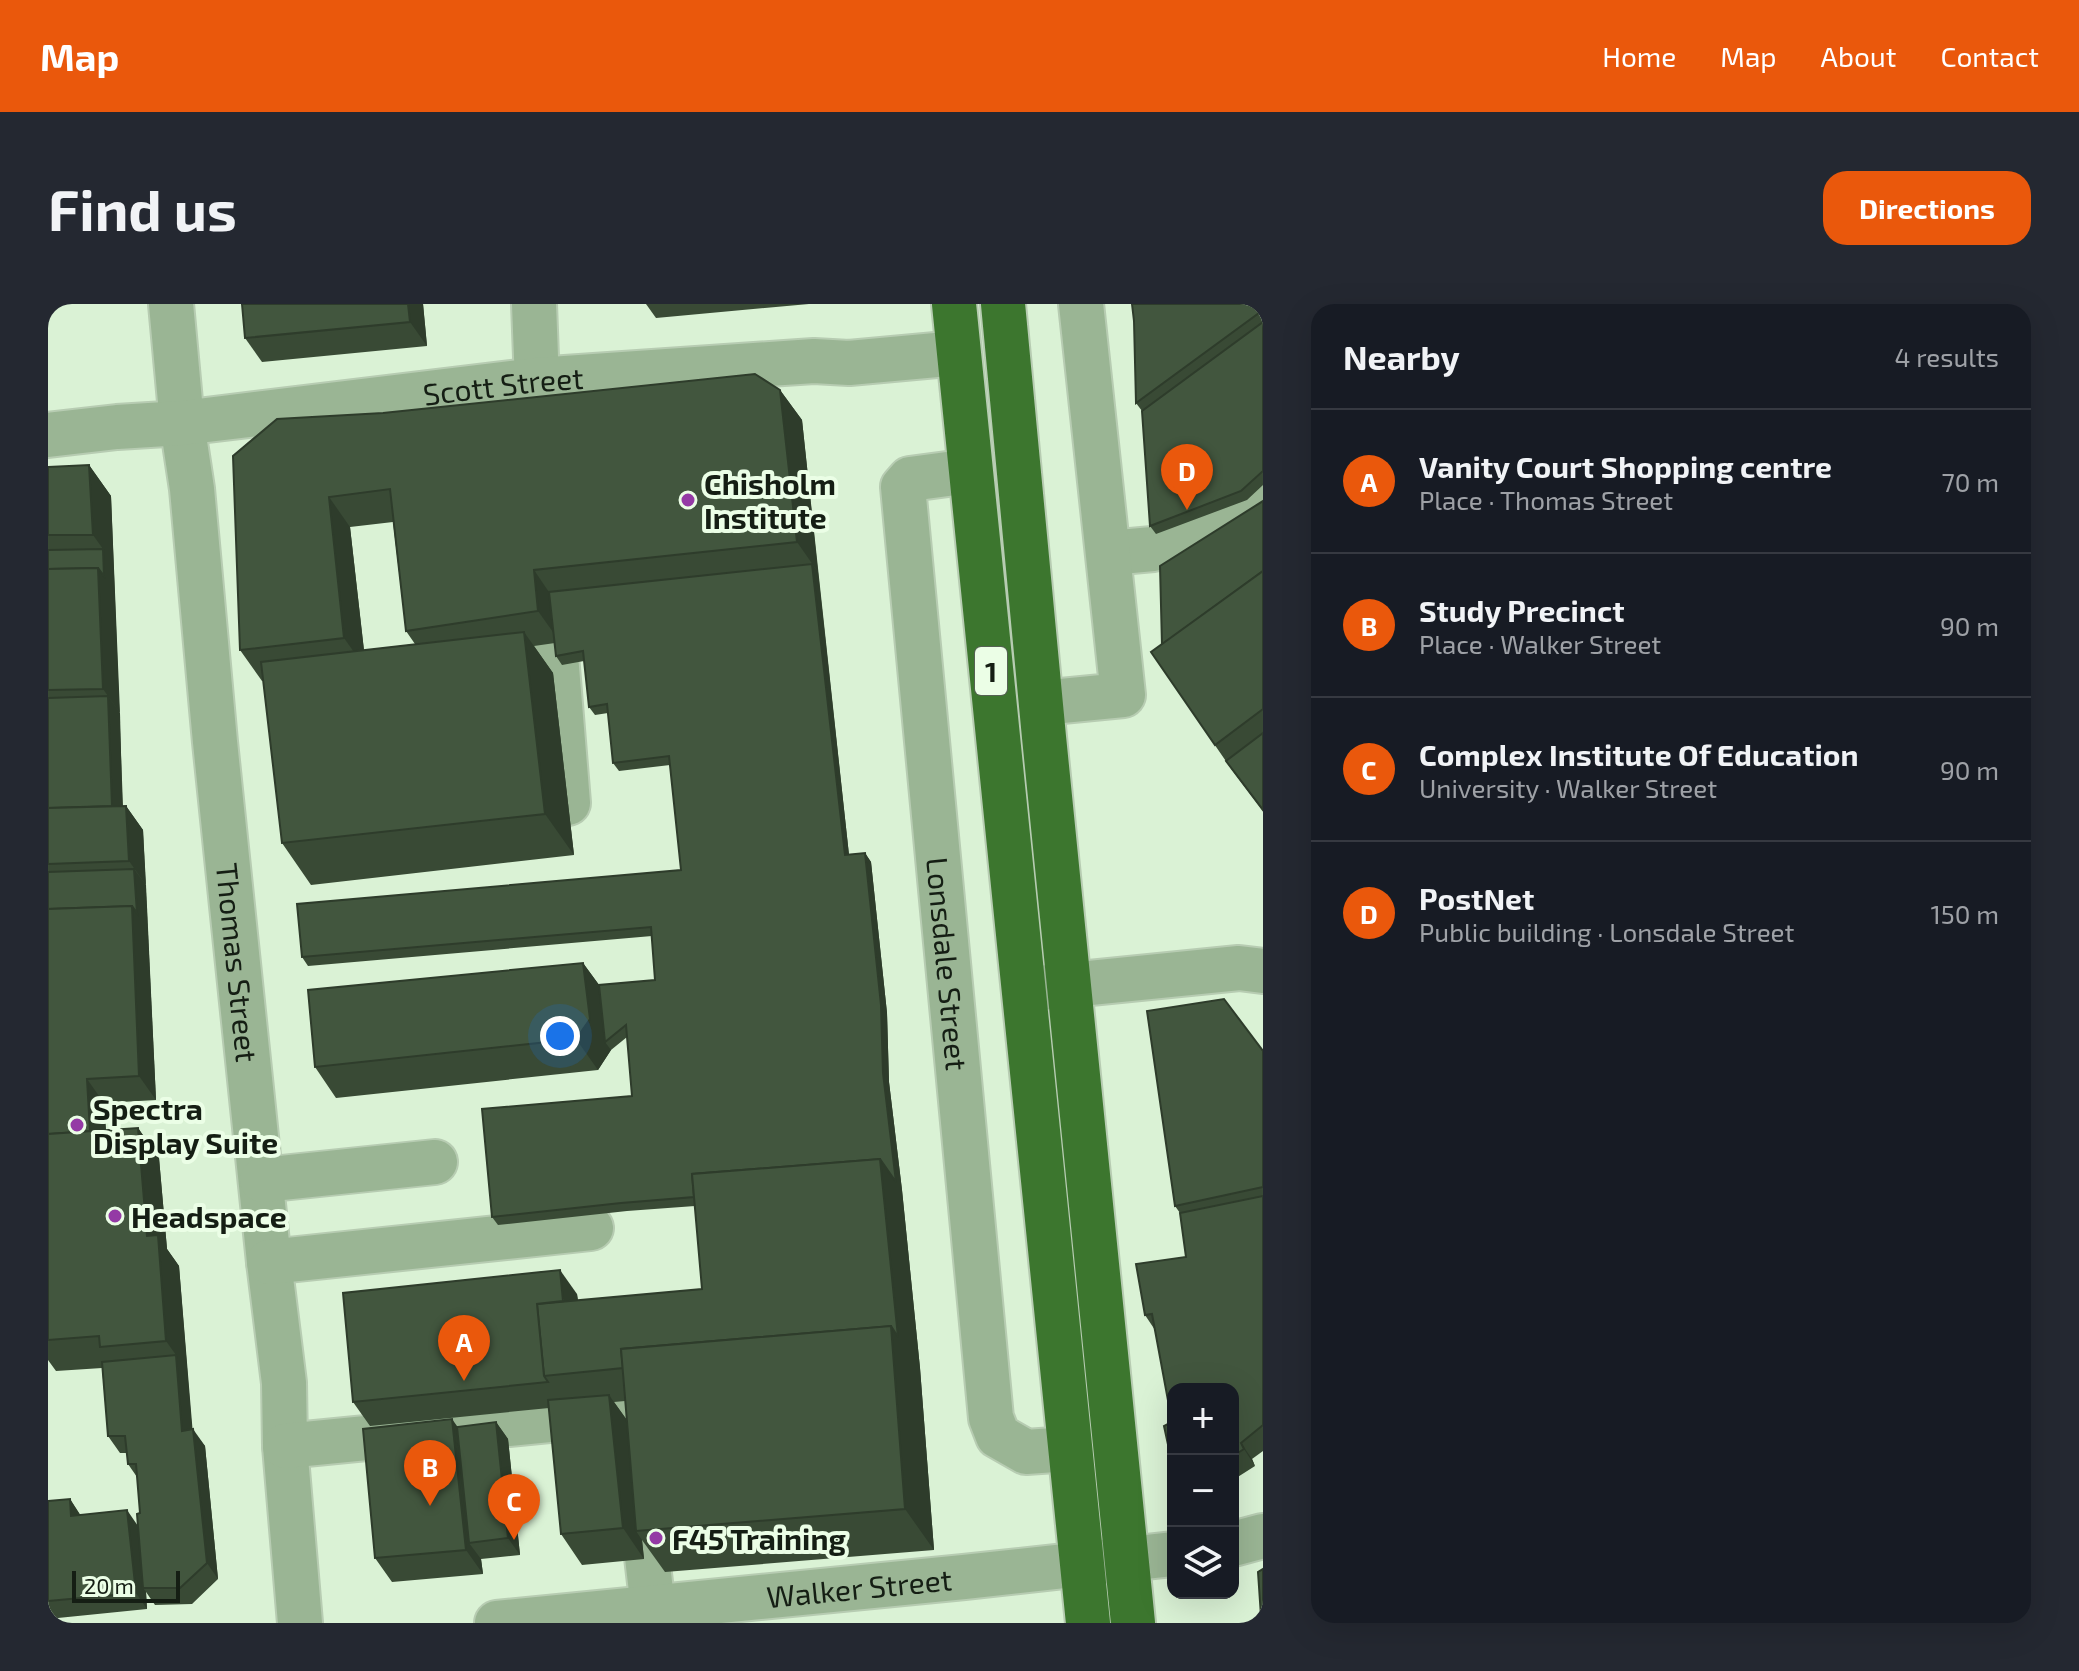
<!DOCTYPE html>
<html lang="en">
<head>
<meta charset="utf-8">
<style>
  body { margin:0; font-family:"Exo 2",sans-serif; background:#242831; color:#f1f3f6 }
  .controls { position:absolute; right:24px; bottom:24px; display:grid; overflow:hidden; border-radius:16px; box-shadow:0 8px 32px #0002 }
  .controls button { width:72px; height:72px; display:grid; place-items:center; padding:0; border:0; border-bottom:2px solid #363941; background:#171b24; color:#f1f3f6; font:40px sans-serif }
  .scale { position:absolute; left:24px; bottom:20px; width:108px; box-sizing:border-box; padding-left:8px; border:4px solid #151e14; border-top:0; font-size:22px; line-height:28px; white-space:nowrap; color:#151e14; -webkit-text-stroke:6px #ebfee6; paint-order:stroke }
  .you { position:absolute; left:512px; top:732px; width:28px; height:28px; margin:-20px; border:6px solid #fff; border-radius:50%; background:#1a73e8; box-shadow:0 0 0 12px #1a73e833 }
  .badge { display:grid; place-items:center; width:52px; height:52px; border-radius:50%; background:#ea580c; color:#fff; font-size:26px; font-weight:700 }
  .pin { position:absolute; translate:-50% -66px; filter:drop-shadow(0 2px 4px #0008) }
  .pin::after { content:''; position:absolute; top:42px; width:28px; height:24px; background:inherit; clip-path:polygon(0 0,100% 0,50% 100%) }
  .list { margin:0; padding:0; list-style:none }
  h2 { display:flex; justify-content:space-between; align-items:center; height:104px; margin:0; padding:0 32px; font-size:34px }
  h2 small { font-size:26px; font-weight:400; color:#9ea1a6 }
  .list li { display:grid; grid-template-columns:52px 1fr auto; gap:24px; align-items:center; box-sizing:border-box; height:144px; padding:0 32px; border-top:2px solid #363941 }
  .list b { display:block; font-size:30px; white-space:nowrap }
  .list p { margin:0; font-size:26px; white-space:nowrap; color:#9ea1a6 }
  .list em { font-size:26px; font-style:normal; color:#9ea1a6 }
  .icon { flex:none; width:44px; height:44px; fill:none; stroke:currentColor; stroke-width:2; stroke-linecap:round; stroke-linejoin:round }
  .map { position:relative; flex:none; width:1215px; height:1319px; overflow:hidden; border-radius:24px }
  header { display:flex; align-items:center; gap:48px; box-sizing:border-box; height:112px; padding:0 40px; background:#ea580c; color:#fff }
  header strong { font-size:38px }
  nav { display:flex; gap:44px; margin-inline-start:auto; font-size:28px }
  .intro { display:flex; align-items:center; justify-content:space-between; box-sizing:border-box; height:192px; padding:0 48px }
  h1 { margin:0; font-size:56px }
  .button { padding:20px 36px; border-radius:24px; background:#ea580c; color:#fff; font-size:28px; font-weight:700 }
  main { display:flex; gap:48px; padding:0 48px }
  aside { flex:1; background:#171b24; border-radius:24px; box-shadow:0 8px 32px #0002 }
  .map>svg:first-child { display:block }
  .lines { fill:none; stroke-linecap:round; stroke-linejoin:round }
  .minor-casing { stroke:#b7ccb2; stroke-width:48 }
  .highway-casing { stroke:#b7ccb2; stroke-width:48 }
  .minor { stroke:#9ab594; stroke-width:44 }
  .highway { stroke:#3c762e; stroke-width:44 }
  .wall { fill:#394a35; fill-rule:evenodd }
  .shaded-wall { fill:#2e3c2b }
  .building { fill:#42563e; stroke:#2e3c2b; stroke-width:2 }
  .poi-dot { fill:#943aa5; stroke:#ebfee6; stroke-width:3 }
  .labels { text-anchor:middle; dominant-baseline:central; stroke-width:8; stroke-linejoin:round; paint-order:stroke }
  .shield { fill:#ebfee6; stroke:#556153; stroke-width:2 }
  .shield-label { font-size:28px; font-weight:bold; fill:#151e14 }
  .street-label { font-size:30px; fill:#151e14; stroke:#ebfee6 }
  .poi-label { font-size:30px; font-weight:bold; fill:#151e14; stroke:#ebfee6; text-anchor:start }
</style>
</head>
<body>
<header>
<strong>Map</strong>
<nav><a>Home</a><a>Map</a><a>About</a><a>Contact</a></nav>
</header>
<div class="intro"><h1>Find us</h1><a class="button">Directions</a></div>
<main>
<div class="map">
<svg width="1215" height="1319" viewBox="0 0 1215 1319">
  <rect width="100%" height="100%" fill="#daf2d5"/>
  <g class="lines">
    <defs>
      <g id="minor">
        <path id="s1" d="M123,0L134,119L144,185L167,438L221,958L236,1079L237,1142L252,1319"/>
        <polyline points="486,0 490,106"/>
        <path id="s2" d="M0,131L69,123L134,119L488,76L766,57L801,59L910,49"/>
        <path id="s3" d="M922,167L862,175L855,183L943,1114L950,1132L978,1148L1021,1145"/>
        <polyline points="1061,249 1105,245 1131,240 1215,200"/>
        <polyline points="507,339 520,499"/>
        <polyline points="993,399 1075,391 1033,0"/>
        <polyline points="982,685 1191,664 1215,667"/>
        <polyline points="214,876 387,858"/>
        <polyline points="221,958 543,924"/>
        <polyline points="237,1142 582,1108 605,1304"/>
        <polyline points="1185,1240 1215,1232"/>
        <path id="s4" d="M449,1319L916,1273L1125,1250"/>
      </g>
      <g id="highway">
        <polyline points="906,0 1040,1319"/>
        <polyline points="955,0 996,433 1085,1319"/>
      </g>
    </defs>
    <use href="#minor" class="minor-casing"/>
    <use href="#highway" class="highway-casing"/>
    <use href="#minor" class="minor"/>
    <use href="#highway" class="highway"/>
  </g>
  <g class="wall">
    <polygon points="194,0 375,0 379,42 214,58 197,34"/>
    <polygon points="598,0 761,0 608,14"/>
    <polygon points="1215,0 1215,181 1199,196 1108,230 1102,222 1094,107 1088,99 1086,17"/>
    <path d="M732,86L754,116L801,551L817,549L823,558L839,709L841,778L854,886L872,1064L886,1246L617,1268L594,1236L596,1255L534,1261L513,1230L501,1104L322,1122L305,1098L529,990L530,996L654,985L647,902L579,907L450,921L444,913L584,792L579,733L563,746L550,766L288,794L267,763L535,659L551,681L607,676L604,632L260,662L254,653L633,566L622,461L571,467L565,459L560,409L547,411L541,403L536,357L514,361L508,352L507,339L486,342L505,369L526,551L263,581L234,539L215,377H214L192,346L185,152ZM345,218L358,327L367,340L316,346L302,223ZM577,1097L579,1116L566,1098Z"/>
    <polygon points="41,161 63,192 75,502 78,502 95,526 108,796 56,799 58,826 90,824 111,854 119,945 131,962 144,1126 157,1142 170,1275 144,1300 107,1301 98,1288 99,1305 0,1315 0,1197 22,1195 32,1211 90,1222 92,1209 89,1173 80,1160 79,1149 72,1149 60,1132 54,1064 8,1067 0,1056 0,163"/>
    <polygon points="1215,197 1215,507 1184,466 1103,348 1114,341 1207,203"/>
    <polygon points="1215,747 1215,1147 1204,1155 1207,1162 1185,1176 1185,1085 1125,1085 1125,1160 1124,1159 1124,1118 1107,1026 1097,1011 1138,953 1132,909 1127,902"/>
    <polygon points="448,1118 460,1135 472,1251 433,1255 435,1270 344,1278 327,1254 409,1123"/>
  </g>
  <g class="shaded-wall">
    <polygon points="360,0 375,0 379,42 362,18"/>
    <polygon points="732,86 754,116 770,268 749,238"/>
    <polygon points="41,161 63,192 72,409 55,385 50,264 55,245 45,231"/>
    <polygon points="281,193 302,223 318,365 296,334"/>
    <polygon points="764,260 770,268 802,560 797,551"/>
    <polygon points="486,266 507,297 512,338 490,307"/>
    <polygon points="476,328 505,369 526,551 497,510"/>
    <polygon points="60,392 72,409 75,526 64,509"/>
    <polygon points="78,502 95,526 98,581 81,557"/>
    <polygon points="817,549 823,558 839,709 841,778 854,886 872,1064 886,1246 857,1205 843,1022 832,855 835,769"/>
    <polygon points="86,565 98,581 108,796 91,772 84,602"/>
    <polygon points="535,659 557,689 557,738 563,746 550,766 528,735"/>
    <polygon points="39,775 56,799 60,858 43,834"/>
    <polygon points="90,824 111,854 119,945 131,962 146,1143 134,1127 128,1051 118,1037 99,932"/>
    <polygon points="512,966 529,990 533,1028 516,1004"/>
    <polygon points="561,1091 583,1122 588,1227 594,1236 596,1255 575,1224"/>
    <polygon points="404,1115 421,1139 421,1239 433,1255 435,1270 418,1246"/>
    <polygon points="448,1118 460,1135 472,1251 460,1234"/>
    <polygon points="145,1125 157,1142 170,1275 159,1259"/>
    <polygon points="1193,1139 1204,1155 1207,1162 1196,1145"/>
    <polygon points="22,1195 33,1212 23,1212"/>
    <polygon points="79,1206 90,1222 95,1284 98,1288 99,1305 88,1289"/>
  </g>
  <g class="building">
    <polygon points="194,0 360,0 362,18 197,34"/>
    <polygon points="1084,0 1215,0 1215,6 1088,99 1086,17"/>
    <polygon points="1215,18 1215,167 1193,187 1102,222 1094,107"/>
    <polygon points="707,70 732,86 749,238 486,266 490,307 358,327 342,185 281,193 296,334 192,346 185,152 229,115 335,109"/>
    <polygon points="41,161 45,231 0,231 0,163"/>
    <polygon points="1215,197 1215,267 1114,341 1112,262"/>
    <polygon points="55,245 56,272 50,264 0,265 0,246"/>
    <polygon points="764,260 797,551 817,549 833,701 835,769 848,878 832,855 644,870 646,893 573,899 444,913 434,805 584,792 578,721 557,738 551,681 607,676 603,623 254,653 249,600 633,566 621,452 565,459 559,400 541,403 535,347 508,352 501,288"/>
    <polygon points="50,264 55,385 0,386 0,265"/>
    <polygon points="1215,267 1215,405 1167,441 1103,348"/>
    <polygon points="476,328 497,510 234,539 213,358"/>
    <polygon points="60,392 64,502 0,504 0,394"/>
    <polygon points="1215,429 1215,506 1178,457"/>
    <polygon points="78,502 81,557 0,560 0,504"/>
    <polygon points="86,565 89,609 84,602 0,605 0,568"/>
    <polygon points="84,602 91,772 39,775 42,827 0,830 0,605"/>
    <polygon points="535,659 542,715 528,735 267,763 260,686"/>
    <polygon points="1176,695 1215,747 1215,883 1127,902 1099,707"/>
    <polygon points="90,824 99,932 110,931 118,1037 52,1043 51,1032 0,1036 0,830"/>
    <polygon points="832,855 850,1033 843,1022 573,1045 575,1064 496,1072 489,1000 654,985 644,870"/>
    <polygon points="1215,892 1215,1121 1193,1139 1196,1145 1185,1152 1185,1085 1125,1085 1124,1159 1116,1122 1124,1118 1104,1010 1097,1011 1088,960 1138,953 1132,909"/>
    <polygon points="512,966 515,997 489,1000 496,1072 500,1078 305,1098 295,989"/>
    <polygon points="843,1022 857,1205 588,1227 573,1045"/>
    <polygon points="128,1051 134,1127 145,1125 159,1259 132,1284 95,1284 89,1210 92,1209 88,1160 80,1160 77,1132 60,1132 54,1058"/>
    <polygon points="561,1091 575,1224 513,1230 500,1096"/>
    <polygon points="404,1115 418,1246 327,1254 315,1125"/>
    <polygon points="448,1118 460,1234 421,1239 409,1123"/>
    <polygon points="22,1195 23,1212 79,1206 88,1289 0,1297 0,1197"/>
    <polygon points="1215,1265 1215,1312 1213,1312 1210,1268"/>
  </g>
  <g class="poi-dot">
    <circle cx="640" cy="196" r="8"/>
    <circle cx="29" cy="821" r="8"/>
    <circle cx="67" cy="912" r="8"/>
    <circle cx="608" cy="1234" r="8"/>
  </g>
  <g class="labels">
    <rect class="shield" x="927" y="343" width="32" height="48" rx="6"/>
    <g class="shield-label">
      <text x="943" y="367">1</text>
    </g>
    <g class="street-label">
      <text stroke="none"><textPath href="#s2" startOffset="458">Scott Street</textPath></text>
      <text stroke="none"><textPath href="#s1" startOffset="662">Thomas Street</textPath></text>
      <text stroke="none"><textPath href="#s3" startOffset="550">Lonsdale Street</textPath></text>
      <text stroke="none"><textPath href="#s4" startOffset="364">Walker Street</textPath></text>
    </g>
    <g class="poi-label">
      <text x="656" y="179">Chisholm<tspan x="656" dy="34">Institute</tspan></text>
      <text x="45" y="804">Spectra<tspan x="45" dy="34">Display Suite</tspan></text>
      <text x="83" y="912">Headspace</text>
      <text x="624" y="1234">F45 Training</text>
    </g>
  </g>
</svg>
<div class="controls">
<button>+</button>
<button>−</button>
<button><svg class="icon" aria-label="layers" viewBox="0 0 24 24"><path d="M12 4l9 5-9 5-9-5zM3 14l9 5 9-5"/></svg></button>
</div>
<div class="scale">20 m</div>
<div class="you"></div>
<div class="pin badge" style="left:416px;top:1077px">A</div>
<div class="pin badge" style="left:382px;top:1202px">B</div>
<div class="pin badge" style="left:466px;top:1236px">C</div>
<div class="pin badge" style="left:1139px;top:206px">D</div>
</div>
<aside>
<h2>Nearby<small>4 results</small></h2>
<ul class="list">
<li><span class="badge">A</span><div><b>Vanity Court Shopping centre</b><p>Place · Thomas Street</p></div><em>70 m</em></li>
<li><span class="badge">B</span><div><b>Study Precinct</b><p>Place · Walker Street</p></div><em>90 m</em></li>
<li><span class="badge">C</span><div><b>Complex Institute Of Education</b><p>University · Walker Street</p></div><em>90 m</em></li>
<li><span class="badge">D</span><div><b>PostNet</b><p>Public building · Lonsdale Street</p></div><em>150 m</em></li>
</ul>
</aside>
</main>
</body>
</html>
